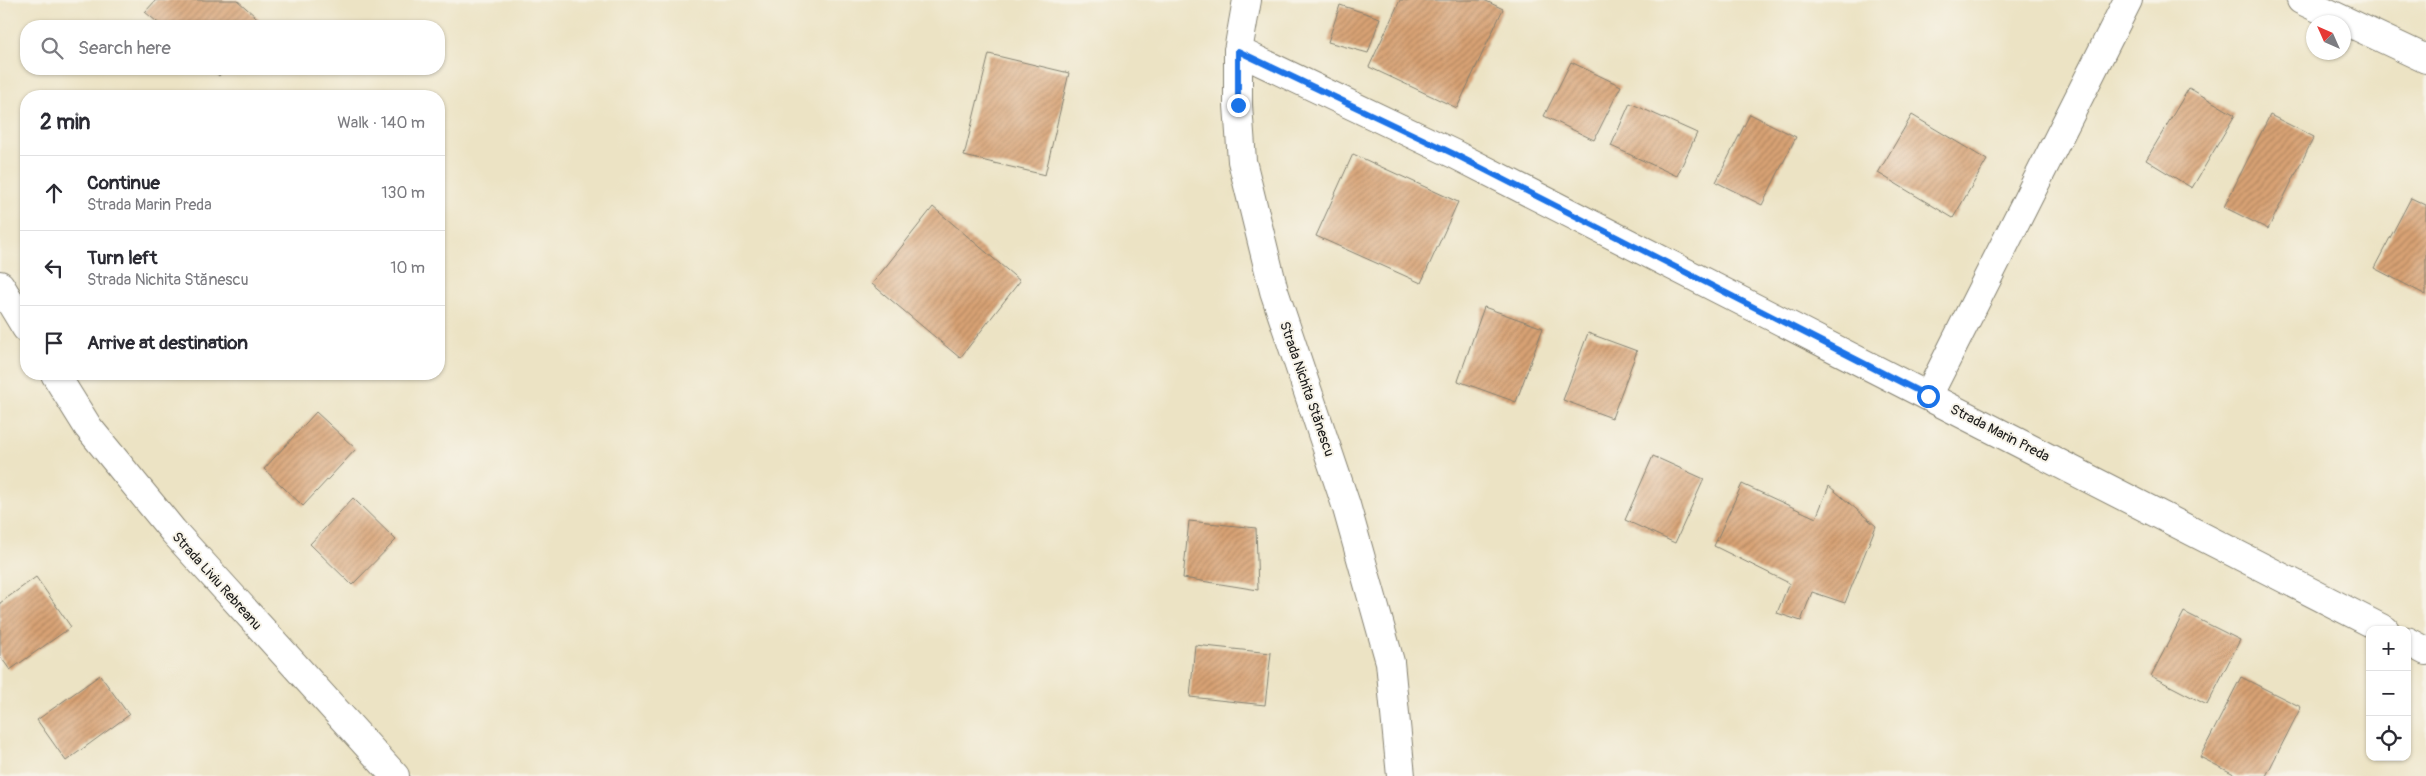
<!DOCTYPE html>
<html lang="en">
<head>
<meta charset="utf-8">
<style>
  body { margin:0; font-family:Pangolin,sans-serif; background:#f7f7f7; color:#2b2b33 }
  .controls { position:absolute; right:15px; bottom:15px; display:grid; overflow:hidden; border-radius:10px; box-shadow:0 1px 4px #0004 }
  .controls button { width:45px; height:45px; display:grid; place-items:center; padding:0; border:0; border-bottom:1px solid #e1e1e2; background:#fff; color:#2b2b33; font:25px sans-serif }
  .compass { position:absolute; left:2306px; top:15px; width:45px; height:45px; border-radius:50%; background:#fff; box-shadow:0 1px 4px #0004; rotate:315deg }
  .stop { position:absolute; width:15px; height:15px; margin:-11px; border:4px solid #1a73e8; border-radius:50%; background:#fff }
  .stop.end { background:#1a73e8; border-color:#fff; box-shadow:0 1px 5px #0008 }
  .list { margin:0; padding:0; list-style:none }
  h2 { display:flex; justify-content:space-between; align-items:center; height:65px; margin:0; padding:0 20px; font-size:21px }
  h2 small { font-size:16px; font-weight:400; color:#7c7c81 }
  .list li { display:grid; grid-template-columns:32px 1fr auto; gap:15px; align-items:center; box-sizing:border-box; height:75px; padding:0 20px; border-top:1px solid #e1e1e2 }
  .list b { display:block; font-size:19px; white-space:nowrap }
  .list p { margin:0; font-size:16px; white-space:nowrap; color:#7c7c81 }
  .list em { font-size:16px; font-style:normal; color:#7c7c81 }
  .icon { flex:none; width:28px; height:28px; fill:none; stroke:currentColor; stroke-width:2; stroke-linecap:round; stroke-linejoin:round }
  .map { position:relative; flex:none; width:2426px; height:776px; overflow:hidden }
  .search { position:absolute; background:#fff; box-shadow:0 1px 4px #0004; left:20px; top:20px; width:425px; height:55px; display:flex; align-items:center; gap:12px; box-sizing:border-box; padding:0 18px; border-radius:20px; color:#7c7c81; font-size:19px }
  .panel { position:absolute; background:#fff; box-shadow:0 1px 4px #0004; left:20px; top:90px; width:425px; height:290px; border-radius:20px }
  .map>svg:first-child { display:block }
  .building { fill:url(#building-hatch) }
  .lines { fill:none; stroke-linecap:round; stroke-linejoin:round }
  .street-casing { stroke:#848070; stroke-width:30 }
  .street { stroke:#fff; stroke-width:28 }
  .route { stroke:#1a73e8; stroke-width:6 }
  .labels { text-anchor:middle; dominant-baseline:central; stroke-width:4; stroke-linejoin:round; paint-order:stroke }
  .street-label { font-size:14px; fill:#1c1c1c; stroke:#f7f3e8 }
</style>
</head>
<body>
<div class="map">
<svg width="2426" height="776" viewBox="0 0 2426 776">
  <defs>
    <pattern id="building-hatch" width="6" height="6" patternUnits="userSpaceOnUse" patternTransform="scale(1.25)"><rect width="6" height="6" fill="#d8a274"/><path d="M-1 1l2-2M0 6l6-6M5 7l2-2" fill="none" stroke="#ae835e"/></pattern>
  </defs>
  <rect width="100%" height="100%" fill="#f7f3e8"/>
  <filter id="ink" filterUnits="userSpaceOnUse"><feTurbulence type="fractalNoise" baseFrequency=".02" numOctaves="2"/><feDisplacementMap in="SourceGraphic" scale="10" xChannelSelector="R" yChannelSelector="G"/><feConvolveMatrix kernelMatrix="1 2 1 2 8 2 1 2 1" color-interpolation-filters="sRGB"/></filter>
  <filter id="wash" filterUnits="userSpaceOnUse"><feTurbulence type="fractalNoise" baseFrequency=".0096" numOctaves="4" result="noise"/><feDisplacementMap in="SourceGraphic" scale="20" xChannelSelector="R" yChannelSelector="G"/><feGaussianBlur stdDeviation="1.12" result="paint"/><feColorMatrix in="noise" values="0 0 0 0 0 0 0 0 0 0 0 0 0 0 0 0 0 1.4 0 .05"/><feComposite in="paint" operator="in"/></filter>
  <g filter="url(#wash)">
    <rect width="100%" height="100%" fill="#ece3c4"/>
    <g id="blocks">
      <g class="building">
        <polygon points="156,0 237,0 264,24 262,26 162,26 145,12"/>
        <polygon points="1400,0 1484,0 1503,9 1457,108 1369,67"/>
        <polygon points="1340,5 1380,18 1368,53 1328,42"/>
        <polygon points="989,54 1069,73 1045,175 964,156"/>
        <polygon points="1571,62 1621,86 1594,140 1544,116"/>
        <polygon points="211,69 225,69 219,76"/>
        <polygon points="2189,88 2235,115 2192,188 2146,160"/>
        <polygon points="1630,103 1697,133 1677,176 1611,146"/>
        <polygon points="1750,114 1796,137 1762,205 1716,182"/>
        <polygon points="1912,115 1987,160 1953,218 1878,173"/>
        <polygon points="2270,115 2314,137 2268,229 2224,207"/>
        <polygon points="1353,154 1458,202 1421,283 1316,236"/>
        <polygon points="2411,198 2426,205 2426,295 2374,268"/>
        <polygon points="933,207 1020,281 960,358 872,284"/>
        <polygon points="1484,307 1543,328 1516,402 1458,381"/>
        <polygon points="1588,333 1637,351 1612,418 1563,400"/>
        <polygon points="316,412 356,449 303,506 264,469"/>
        <polygon points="1653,456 1704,479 1675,543 1625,520"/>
        <polygon points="1742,484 1816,518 1829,486 1876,526 1845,603 1812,592 1801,621 1777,613 1789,583 1714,546"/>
        <polygon points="353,498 396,540 352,585 310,544"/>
        <polygon points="1189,521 1256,528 1258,590 1183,578"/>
        <polygon points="36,577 71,627 10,670 0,656 0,603"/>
        <polygon points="2184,612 2240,640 2207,705 2151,676"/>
        <polygon points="1195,645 1271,653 1265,705 1190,697"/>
        <polygon points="100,675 129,715 66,761 37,720"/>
        <polygon points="2241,677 2301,707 2266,776 2238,776 2200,757"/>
      </g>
    </g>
  </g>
  <g filter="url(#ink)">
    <use href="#blocks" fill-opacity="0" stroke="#848070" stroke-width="1"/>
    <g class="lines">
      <defs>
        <g id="street">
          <polyline points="1247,0 1238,51 1238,105 1242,161 1274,291 1346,505 1390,662 1401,776"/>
          <polyline points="2301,0 2426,59"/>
          <polyline points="1238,51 1454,154 2385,630"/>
          <polyline points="0,285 26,328"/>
          <polyline points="55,374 88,427 173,531 395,776"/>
          <polyline points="1928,396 2128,0"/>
          <polyline points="2407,641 2426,651"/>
        </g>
      </defs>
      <use href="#street" class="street-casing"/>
      <use href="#street" class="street"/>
    </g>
  </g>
  <g class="lines" filter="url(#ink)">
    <polyline class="route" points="1238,105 1238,51 1454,154 1928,396"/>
  </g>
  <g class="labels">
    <g class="street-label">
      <text transform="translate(1307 389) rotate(71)">Strada Nichita Stănescu</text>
      <text transform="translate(2000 433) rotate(27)">Strada Marin Preda</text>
      <text transform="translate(217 581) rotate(48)">Strada Liviu Rebreanu</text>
    </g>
  </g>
</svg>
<div class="controls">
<button>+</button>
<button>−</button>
<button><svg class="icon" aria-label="locate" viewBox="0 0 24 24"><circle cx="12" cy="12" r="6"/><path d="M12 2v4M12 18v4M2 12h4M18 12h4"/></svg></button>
</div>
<svg class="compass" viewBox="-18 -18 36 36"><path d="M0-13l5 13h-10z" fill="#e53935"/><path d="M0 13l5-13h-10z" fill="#7c7c81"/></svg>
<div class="stop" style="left:1928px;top:396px"></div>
<div class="stop end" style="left:1238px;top:105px"></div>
<div class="search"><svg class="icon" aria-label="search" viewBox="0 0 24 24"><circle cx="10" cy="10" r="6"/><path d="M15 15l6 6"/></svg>Search here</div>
<section class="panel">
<h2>2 min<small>Walk · 140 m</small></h2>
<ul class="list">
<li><svg class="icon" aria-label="ahead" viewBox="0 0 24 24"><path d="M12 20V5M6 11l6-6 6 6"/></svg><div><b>Continue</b><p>Strada Marin Preda</p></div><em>130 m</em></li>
<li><svg class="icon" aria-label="left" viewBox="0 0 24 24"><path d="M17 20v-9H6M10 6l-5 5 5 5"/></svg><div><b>Turn left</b><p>Strada Nichita Stănescu</p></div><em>10 m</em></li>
<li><svg class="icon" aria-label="arrive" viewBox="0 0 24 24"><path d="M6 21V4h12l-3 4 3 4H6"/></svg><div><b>Arrive at destination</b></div></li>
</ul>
</section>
</div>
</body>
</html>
